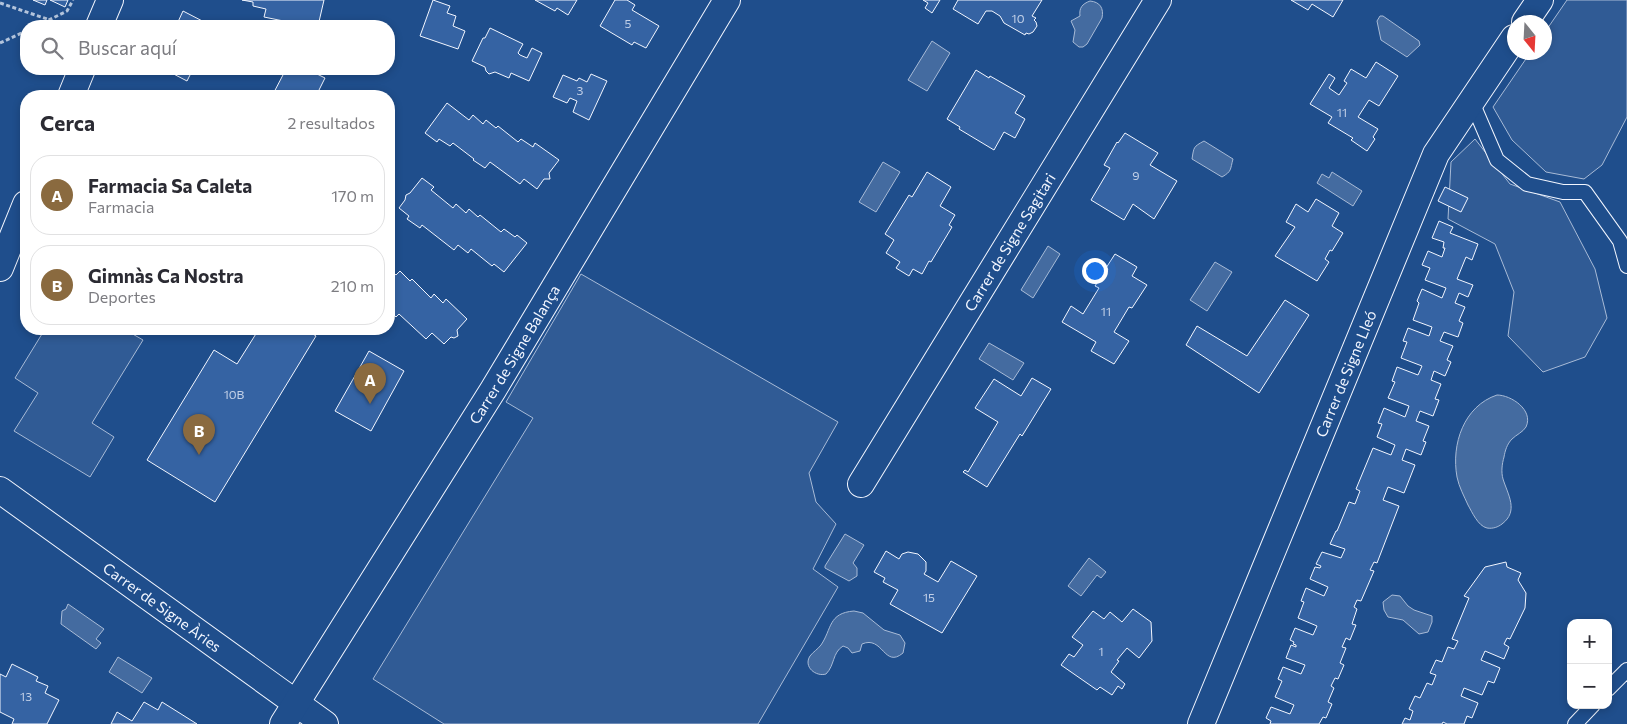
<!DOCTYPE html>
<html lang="es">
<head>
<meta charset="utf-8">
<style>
  body { margin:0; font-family:Commissioner,sans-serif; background:#f7f7f7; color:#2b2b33 }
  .controls { position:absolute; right:15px; bottom:15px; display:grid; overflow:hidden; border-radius:10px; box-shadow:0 2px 8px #0003 }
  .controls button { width:45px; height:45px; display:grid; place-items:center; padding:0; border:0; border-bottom:1px solid #e1e1e2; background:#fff; color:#2b2b33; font:25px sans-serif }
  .compass { position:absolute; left:1507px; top:15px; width:45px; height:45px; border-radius:50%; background:#fff; box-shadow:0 2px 8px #0003; rotate:162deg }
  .you { position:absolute; left:1094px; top:270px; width:18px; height:18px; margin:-12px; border:4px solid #fff; border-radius:50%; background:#1a73e8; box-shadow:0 0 0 8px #1a73e833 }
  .badge { display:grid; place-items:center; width:32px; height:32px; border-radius:50%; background:#8a6a3f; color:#fff; font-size:16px; font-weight:700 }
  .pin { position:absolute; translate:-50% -41px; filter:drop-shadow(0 1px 2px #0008) }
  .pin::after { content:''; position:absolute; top:26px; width:18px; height:15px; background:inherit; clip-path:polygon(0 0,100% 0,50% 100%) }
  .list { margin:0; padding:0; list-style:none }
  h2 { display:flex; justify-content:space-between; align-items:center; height:65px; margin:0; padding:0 20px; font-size:21px }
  h2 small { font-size:16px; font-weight:400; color:#7c7c81 }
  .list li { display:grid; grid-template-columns:32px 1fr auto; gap:15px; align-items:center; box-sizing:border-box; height:80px; margin:0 10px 10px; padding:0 10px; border:1px solid #e1e1e2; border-radius:20px }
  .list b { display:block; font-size:19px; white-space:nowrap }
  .list p { margin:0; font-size:16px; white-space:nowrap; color:#7c7c81 }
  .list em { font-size:16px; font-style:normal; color:#7c7c81 }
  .icon { flex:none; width:28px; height:28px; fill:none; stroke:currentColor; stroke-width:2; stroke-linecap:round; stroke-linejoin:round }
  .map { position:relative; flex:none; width:1627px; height:724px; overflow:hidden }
  .search { position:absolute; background:#fff; box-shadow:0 2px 8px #0003; left:20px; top:20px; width:375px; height:55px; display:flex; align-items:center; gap:12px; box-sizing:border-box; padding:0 18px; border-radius:20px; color:#7c7c81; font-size:19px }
  .panel { position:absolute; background:#fff; box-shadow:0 2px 8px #0003; left:20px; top:90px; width:375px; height:245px; border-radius:20px }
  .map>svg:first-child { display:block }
  .built { fill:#305b95; stroke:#a8bbd7 }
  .water { fill:#446ba0; stroke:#a8bbd7 }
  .building { fill:#3563a3; stroke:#f2f6ff }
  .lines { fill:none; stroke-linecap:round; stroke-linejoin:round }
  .lane-casing { stroke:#f2f6ff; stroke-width:16 }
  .street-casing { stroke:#f2f6ff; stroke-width:28 }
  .path { stroke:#b3c4dc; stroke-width:3; stroke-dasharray:4 2.5; stroke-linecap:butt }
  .lane { stroke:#1f4e8c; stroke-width:14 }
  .street { stroke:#1f4e8c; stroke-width:26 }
  .labels { text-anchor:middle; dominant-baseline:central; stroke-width:4; stroke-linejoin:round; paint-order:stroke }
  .number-label { font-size:12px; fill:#c3d1e8 }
  .street-label { font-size:15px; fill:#f2f6ff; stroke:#1f4e8c }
</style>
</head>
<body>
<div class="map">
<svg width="1627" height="724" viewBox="0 0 1627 724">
  <rect width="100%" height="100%" fill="#1f4e8c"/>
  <g class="built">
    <polygon points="1567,0 1627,0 1627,117 1602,165 1584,179 1546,172 1512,140 1493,107 1530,53 1544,52 1545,32"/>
    <polygon points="1475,139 1510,184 1560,202 1595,269 1607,318 1585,357 1543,372 1508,336 1514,292 1495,244 1448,219 1451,162"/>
    <polygon points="581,274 838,422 809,473 816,502 836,524 813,569 838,587 758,724 444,724 373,679 533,418 506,402"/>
    <polygon points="45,329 124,329 143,340 92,423 114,437 90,477 14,431 38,393 15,378"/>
  </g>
  <g class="water">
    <path d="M1090,1C1100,2 1104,8 1102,18L1087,44L1083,47H1079L1073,42L1075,30L1071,21L1080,16C1079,8 1082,4 1090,1Z"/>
    <polygon points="1380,16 1383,16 1419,41 1420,45 1407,57 1381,40 1377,21"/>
    <polygon points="932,41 950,53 927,91 908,80"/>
    <path d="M1204,141L1233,159C1230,170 1232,171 1222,177L1192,159C1194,147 1193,147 1204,141Z"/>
    <polygon points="883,162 900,172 876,212 859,202"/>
    <polygon points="1332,172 1362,191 1353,206 1317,183 1322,174 1329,178"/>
    <polygon points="1048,246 1060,254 1033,298 1021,290"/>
    <polygon points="1215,262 1232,272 1207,311 1190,300"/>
    <polygon points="989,343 1024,363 1013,380 979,359"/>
    <path d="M1497,395C1511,395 1534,410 1526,427C1523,432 1516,435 1512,439C1507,444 1505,451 1504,457C1502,464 1501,472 1503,479C1508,495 1519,511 1502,524C1498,527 1493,529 1487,528C1478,526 1472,512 1468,505C1464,496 1459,487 1457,477C1451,444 1464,406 1497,395Z"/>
    <polygon points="845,534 864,545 853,563 857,568 857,576 849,581 825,568 825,566"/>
    <polygon points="1089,558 1106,572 1101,578 1097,575 1081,596 1068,586"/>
    <polygon points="1392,595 1400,596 1408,606 1414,610 1432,616 1432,622 1428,632 1419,634 1403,620 1388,617 1384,610 1383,602"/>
    <polygon points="68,604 104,629 96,639 101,643 96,649 61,624 62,611 66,609"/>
    <path d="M854,611L863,613L884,630L900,635L905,643L903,653C884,669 883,635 862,644L860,651L852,653L848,648L843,646C832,653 835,665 826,674C816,677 803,667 810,656C813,652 818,649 821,645C832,629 828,613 854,611Z"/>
    <polygon points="118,657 152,678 142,693 109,672"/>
  </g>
  <g class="building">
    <polygon points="33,0 47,0 45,5"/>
    <polygon points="50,0 68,0 65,7"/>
    <polygon points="242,0 324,0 318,26 303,26 303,25 264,17 266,9 253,6 253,2"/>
    <polygon points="433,0 450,6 447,13 456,16 453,26 465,31 458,49 420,36"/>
    <polygon points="535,0 577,0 568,15 557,8 555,11"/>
    <polygon points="615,0 627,0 635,5 632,10 659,26 646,48 634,42 632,45 600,26"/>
    <polygon points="923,0 940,0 932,13 925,8 928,3"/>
    <polygon points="958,0 1042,0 1032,16 1036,18 1034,20 1036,22 1037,26 1033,32 1029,34 1026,33 1025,35 1004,23 1000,16 992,11 986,11 978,24 953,9"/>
    <polygon points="1291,0 1343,0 1333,17 1312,4 1308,10"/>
    <polygon points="183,11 212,26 171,26 174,22 177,24"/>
    <polygon points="490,28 523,44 518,53 520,55 527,58 532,48 542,53 529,81 511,73 509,78 495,72 489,74 486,71 485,67 472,61 483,38 485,38"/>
    <polygon points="1376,62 1398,76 1379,106 1369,100 1358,117 1378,129 1373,137 1375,139 1367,151 1351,140 1353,138 1328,123 1332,117 1310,104 1329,74 1335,78 1329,88 1339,95 1347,83 1344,81 1351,69 1366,78"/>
    <polygon points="164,69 193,69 187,81"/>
    <polygon points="290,69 307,69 325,78 316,96 272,96 284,73 287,74"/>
    <polygon points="976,70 989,78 990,76 1025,96 1015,113 1025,119 1015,138 1004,132 994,150 959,129 960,127 947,119"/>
    <polygon points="591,74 607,81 589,120 573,112 577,101 570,98 567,103 553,97 563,75 577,81 579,78 587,82"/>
    <polygon points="447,103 469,120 473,115 483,124 486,120 496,128 498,126 518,142 521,139 533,147 535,143 559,160 549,173 550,179 544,179 537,189 524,179 520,184 490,162 485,168 473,160 474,159 453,143 450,146 439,139 437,142 425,133"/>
    <polygon points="1125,133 1158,153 1150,165 1177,181 1154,219 1133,204 1124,220 1091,200 1110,168 1104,165 1117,142 1118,143"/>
    <polygon points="927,172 951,187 940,206 955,215 949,225 952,227 931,262 929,261 922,274 913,269 909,276 896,268 900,262 886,253 894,240 885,234 909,195 912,197"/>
    <polygon points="422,178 434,187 431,190 453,208 456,204 466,213 469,209 478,217 480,215 501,232 504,229 515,237 517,235 527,243 504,272 494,264 492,266 471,249 468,253 458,245 454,250 422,225 420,228 407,219 409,216 399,208 405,200 406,195 410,193"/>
    <polygon points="1445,187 1468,198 1461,212 1438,201"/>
    <polygon points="1316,199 1339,213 1332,226 1343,233 1332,251 1330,250 1325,259 1329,262 1317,281 1275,256 1295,227 1286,222 1296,204 1308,212"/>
    <polygon points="1439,221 1453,227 1450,233 1478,244 1472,260 1466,257 1457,279 1473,285 1468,297 1459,293 1455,303 1465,307 1459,321 1463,323 1458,337 1444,332 1440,341 1453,346 1447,360 1451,362 1445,376 1434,371 1431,380 1441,384 1435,399 1439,400 1433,416 1420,411 1416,421 1429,426 1423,441 1426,442 1421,455 1406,449 1402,460 1415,465 1404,493 1388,487 1383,500 1399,506 1377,563 1374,562 1370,570 1374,571 1361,601 1357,600 1354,607 1357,609 1352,624 1356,625 1350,640 1346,638 1342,647 1346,648 1340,663 1344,665 1338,679 1335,678 1331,686 1334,688 1328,702 1332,704 1326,718 1323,717 1319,724 1270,724 1271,721 1266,718 1271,707 1290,714 1294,705 1275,697 1282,681 1278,679 1283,667 1301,674 1305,665 1286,658 1291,645 1296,647 1296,645 1293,644 1294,642 1290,640 1295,628 1313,635 1317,626 1298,618 1304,602 1301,601 1306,588 1324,596 1328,587 1310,579 1315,567 1320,568 1321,566 1316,564 1322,552 1341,558 1345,549 1330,544 1336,531 1337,531 1349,502 1355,504 1360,491 1356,489 1373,448 1391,455 1395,445 1377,437 1382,424 1378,423 1384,408 1405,417 1409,406 1388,398 1395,382 1392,381 1397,367 1418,375 1422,366 1401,358 1407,342 1403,341 1408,328 1429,336 1432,327 1413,320 1419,303 1417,301 1422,289 1442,298 1446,288 1425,280 1430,268 1422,265 1428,251 1442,257 1445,248 1443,248 1444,242 1432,238"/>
    <polygon points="1115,254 1137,267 1132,276 1147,285 1132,308 1129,307 1114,332 1129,341 1114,364 1091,351 1096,342 1062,322 1071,306 1083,314 1099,288 1095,286 1102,275 1104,275 1108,269 1106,268"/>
    <polygon points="389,269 396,275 400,271 410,281 412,279 431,298 434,294 443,303 446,299 467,319 457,330 458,336 454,338 451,337 444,344 432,333 426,339 399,314 396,317 389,310"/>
    <polygon points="1285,300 1309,315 1259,393 1186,345 1197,326 1247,356"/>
    <polygon points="259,329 305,329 316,336 215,502 147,460 214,350 237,364"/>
    <polygon points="369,351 404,371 371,431 335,411"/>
    <polygon points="1032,378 1051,389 1022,436 1020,434 987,487 963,472 965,470 968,472 998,422 975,408 994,379 1021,396"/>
    <polygon points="886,551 899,559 902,554 908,552 918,554 926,562 926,571 924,574 938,582 951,561 977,576 942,633 890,604 898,590 883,582 885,578 874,572"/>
    <polygon points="1506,562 1507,567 1521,573 1518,580 1526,593 1525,608 1510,639 1507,638 1504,644 1509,647 1504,659 1485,651 1481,660 1500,668 1494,683 1488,681 1482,695 1464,688 1461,696 1478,703 1472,718 1467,716 1464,724 1447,724 1443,722 1442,724 1402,724 1405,718 1410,720 1413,711 1409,709 1415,696 1420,698 1427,683 1432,685 1436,675 1430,673 1436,660 1442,662 1448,647 1454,649 1458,641 1452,639 1469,598 1464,596 1485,567"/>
    <polygon points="1133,609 1151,622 1152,641 1139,658 1127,648 1117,660 1119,661 1111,672 1125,684 1122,689 1118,686 1112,695 1100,687 1097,690 1061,665 1069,654 1074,657 1083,645 1072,637 1093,611 1104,619 1110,612 1122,622"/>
    <polygon points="12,664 38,677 36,681 48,686 45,693 59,700 47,724 12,724 14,719 0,712 0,674 6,677"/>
    <polygon points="144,702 158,710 162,702 197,724 111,724 117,712 132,721"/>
  </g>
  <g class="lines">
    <defs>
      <g id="lane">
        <polyline points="1472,102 1497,160 1527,184 1563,192 1585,192 1620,241 1627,266"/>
        <polyline points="1608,689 1627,670"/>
        <polyline points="1575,724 1593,705"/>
      </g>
      <g id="street">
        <polyline points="1525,22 1540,0"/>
        <polyline points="99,26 110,0"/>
        <polyline points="71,96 82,69"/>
        <polyline points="0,268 26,204"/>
        <path id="s1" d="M861,484L1158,0"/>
        <path id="s2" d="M0,490L325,724"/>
        <path id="s3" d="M283,724L493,390L727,0"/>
        <path id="s4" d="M1201,724L1436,154L1514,38"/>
      </g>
    </defs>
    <use href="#lane" class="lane-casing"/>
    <use href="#street" class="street-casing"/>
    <g class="path">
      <polyline points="0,3 50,20"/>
      <polyline points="37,26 67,11 73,0"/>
      <polyline points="0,43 26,31"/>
    </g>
    <use href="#lane" class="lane"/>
    <use href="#street" class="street"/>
  </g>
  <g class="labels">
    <g class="number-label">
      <text x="1018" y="18">10</text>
      <text x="628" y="23">5</text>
      <text x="580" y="90">3</text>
      <text x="1342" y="112">11</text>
      <text x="1136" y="175">9</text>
      <text x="1106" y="311">11</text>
      <text x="234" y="394">10B</text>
      <text x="929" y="597">15</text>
      <text x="1101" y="651">1</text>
      <text x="26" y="696">13</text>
    </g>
    <g class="street-label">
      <text stroke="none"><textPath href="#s1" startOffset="284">Carrer de Signe Sagitari</textPath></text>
      <text stroke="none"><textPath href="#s3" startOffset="436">Carrer de Signe Balança</textPath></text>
      <text stroke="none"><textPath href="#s4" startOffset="379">Carrer de Signe Lleó</textPath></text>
      <text stroke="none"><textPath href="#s2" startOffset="200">Carrer de Signe Àries</textPath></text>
    </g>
  </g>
</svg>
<div class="controls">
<button>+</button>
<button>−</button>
</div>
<svg class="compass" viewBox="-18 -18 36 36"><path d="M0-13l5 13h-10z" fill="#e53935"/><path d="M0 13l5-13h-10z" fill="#7c7c81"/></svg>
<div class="you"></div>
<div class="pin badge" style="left:370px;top:404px">A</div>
<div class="pin badge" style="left:199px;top:455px">B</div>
<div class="search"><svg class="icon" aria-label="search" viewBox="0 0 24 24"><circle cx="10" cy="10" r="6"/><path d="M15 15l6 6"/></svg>Buscar aquí</div>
<section class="panel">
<h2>Cerca<small>2 resultados</small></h2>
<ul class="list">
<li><span class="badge">A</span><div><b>Farmacia Sa Caleta</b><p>Farmacia</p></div><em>170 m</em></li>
<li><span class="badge">B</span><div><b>Gimnàs Ca Nostra</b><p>Deportes</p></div><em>210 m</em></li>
</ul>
</section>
</div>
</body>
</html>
